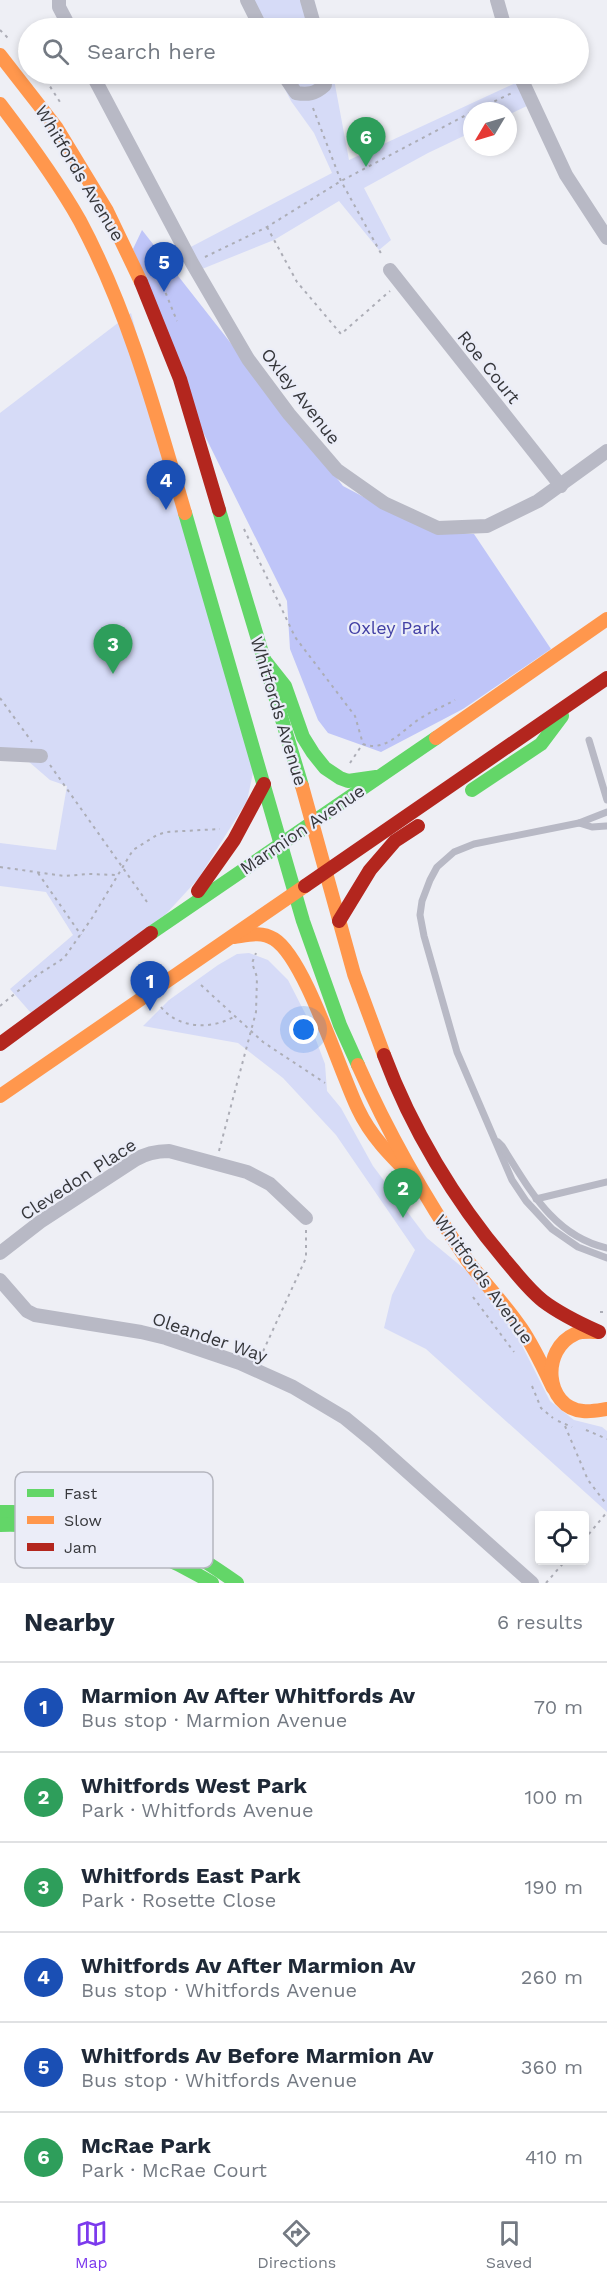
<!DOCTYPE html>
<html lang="en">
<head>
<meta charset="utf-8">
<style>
  body { margin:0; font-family:"Work Sans",sans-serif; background:#f2f2f3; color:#1f2937 }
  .controls { position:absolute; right:18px; bottom:18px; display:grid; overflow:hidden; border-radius:6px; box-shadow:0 3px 9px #0003 }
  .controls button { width:54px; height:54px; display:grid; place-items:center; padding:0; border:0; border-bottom:2px solid #e0e1e3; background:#fff; color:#1f2937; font:30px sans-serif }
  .compass { position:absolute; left:463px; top:102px; width:54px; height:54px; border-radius:50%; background:#fff; box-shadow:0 3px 9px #0003; rotate:232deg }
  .you { position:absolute; left:304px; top:1030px; width:21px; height:21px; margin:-15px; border:4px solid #fff; border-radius:50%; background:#1a73e8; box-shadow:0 0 0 9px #1a73e833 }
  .badge { display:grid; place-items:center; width:39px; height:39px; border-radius:50%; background:#7c3aed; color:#fff; font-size:20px; font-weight:700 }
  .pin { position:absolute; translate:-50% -50px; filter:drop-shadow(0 2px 3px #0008) }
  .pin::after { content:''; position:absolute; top:32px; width:21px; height:18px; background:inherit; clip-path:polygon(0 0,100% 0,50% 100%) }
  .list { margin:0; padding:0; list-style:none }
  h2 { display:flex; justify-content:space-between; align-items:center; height:78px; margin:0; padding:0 24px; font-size:26px }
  h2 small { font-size:20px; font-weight:400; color:#747a83 }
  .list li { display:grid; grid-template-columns:39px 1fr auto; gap:18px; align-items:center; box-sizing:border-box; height:90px; padding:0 24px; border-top:2px solid #e0e1e3 }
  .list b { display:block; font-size:22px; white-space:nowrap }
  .list p { margin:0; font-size:20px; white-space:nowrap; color:#747a83 }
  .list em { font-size:20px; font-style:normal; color:#747a83 }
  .icon { flex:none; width:33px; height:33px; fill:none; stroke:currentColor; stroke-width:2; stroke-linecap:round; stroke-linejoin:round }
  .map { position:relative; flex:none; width:607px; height:1583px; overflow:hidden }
  .search { position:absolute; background:#fff; box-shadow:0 3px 9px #0003; left:18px; right:18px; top:18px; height:66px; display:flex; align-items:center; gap:15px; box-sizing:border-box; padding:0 21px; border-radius:33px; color:#747a83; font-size:22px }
  .sheet { height:618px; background:#fff }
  nav { display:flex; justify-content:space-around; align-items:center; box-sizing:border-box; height:84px; border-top:2px solid #e0e1e3; background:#fff; font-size:16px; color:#747a83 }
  nav a { display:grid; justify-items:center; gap:3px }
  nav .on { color:#7c3aed }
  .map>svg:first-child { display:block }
  .green { fill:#d6dbf7 }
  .forest { fill:#bfc5f8 }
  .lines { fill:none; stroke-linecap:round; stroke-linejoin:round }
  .path { stroke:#acadb6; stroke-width:2; stroke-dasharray:3 4.5; stroke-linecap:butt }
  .lane { stroke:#b8b9c5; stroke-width:7 }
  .street { stroke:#b8b9c5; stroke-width:14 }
  .fast { stroke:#63d668; stroke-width:14 }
  .slow { stroke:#ff974d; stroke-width:14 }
  .jam { stroke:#b3261e; stroke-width:14 }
  .labels { text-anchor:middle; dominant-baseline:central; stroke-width:4.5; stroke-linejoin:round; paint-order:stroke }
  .street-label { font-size:18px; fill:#36373b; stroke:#ebedf8 }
  .park-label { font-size:18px; fill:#4240a5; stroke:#ebedf8 }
  .key { fill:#ebedf8; stroke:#b5b6bf; stroke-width:1.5 }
  .key-label { font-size:16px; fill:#36373b }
</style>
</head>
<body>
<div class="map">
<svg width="607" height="1583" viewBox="0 0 607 1583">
  <rect width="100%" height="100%" fill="#eeeff5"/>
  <g class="green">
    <polygon points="242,0 314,0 321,28 256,28"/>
    <polygon points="277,74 333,74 349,160 522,80 529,105 508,115 508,111 472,111 472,132 428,153 364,188 391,240 379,250 339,201 274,240 202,269 185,250 332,173 314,133 291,101"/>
    <polygon points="131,313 254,768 247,801 198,879 166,914 31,1013 10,989 73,935 46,892 0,886 0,843 56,850 67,786 50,780 28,761 0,748 0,413"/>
    <polygon points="249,953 268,960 288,980 308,1019 325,1064 327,1091 341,1108 373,1166 427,1238 497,1296 550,1401 574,1420 602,1427 607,1431 607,1512 426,1349 384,1328 392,1295 415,1250 336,1135 283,1078 238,1043 143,1026 169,1000 218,965 237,954"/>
  </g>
  <polygon class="forest" points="142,230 343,486 411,522 446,532 474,534 551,649 463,709 381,752 328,733 318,720 290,649 287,601 201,428 133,249"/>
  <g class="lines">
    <g class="path">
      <polyline points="0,30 9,39"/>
      <polyline points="19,49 28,59"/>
      <polyline points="42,74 60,102"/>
      <polyline points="313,108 341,181 383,257"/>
      <polyline points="474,111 512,93"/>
      <polyline points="267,227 297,282 341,334 390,291"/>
      <polyline points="205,257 267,227 341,181 472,112"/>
      <polyline points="160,279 177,321"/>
      <path d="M244,529L295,637L355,716L363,744C386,753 403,729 421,718C432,711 444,706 455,700"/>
      <polyline points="0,698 32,742"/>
      <polyline points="350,763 362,745"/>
      <polyline points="50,765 147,902"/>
      <polyline points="0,867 64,876 89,874 117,875"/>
      <polyline points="38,873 81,935"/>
      <polyline points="201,985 263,1042 325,1083"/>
      <polyline points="0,1006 36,976 64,958 92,918 133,850 157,835 166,832 220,829"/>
      <path d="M161,1007C178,1029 213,1030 235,1016"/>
      <polyline points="219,1151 256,1012 257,977 252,963 256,953"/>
      <polyline points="473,1297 514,1352"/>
      <polyline points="600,1312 607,1312"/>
      <polyline points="260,1358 306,1258 306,1230"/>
      <polyline points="532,1386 541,1408 553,1418"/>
      <polyline points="558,1421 572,1427"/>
      <polyline points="565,1426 588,1480 607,1505"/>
      <polyline points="586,1430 607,1439"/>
      <polyline points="584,1540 607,1512"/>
      <polyline points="546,1583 566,1560"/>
    </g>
    <g class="lane">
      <polyline points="589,740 607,800"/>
      <polyline points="607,812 579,823 474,844 454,852 437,867 430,880 422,901 420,915 424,936 457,1052 512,1180 526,1201 552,1229 578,1247 607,1258"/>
      <polyline points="579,823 592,827 606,826"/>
      <path d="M498,1142L502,1146C529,1188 553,1236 607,1248"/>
      <polyline points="536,1199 607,1182"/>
    </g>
    <g class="street">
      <polyline points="59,0 59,7 70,28"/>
      <polyline points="247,0 261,28"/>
      <polyline points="307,0 315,28"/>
      <polyline points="497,0 505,28"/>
      <polyline points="92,74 192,263 248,359 289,414 337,470 384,503 438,528 487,526 538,501 607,451"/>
      <path d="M283,74L296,93C308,95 315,94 325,85L324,74"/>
      <polyline points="519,74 566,175 607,238"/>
      <polyline points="390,270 561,486"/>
      <polyline points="0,754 41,756"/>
      <path d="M0,1253L40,1222L135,1160C146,1153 156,1151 169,1151L247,1172L270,1184L306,1218"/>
      <polyline points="0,1280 27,1311 35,1315 141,1332 166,1338 240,1363 293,1387 345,1418 373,1441 532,1583"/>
    </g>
    <g class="fast">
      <polyline points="219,510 302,786"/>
      <polyline points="185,513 303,921 340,1025 358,1065"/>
      <polyline points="262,657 285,686 303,737 313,753 325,768 340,778 348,781 376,777"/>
      <polyline points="472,790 541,744 562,716"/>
      <polyline points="151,933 436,738"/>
      <path d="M0,1512C59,1511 121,1519 175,1544C197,1555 217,1569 237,1583"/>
      <path d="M0,1525C77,1523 146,1543 212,1583"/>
    </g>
    <g class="slow">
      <polyline points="0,55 56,127 107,211 141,282"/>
      <path d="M0,104C29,142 57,180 80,221C129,313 156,414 185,513"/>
      <polyline points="436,738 607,619"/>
      <polyline points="302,786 354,974 384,1055"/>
      <path d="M234,937C248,935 261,931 274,939C305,958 340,1072 358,1109C372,1139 395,1160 418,1183"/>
      <path d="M358,1065C388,1133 425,1198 467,1260C484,1283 505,1304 521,1328C534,1347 543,1367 553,1388"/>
      <polyline points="0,1096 305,886"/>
      <path d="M598,1332C591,1332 581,1331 575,1334C541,1349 544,1407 583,1411C591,1412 600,1410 607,1409"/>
    </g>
    <g class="jam">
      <polyline points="141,282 180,379 219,510"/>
      <polyline points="305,886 607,678"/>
      <polyline points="198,891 234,840 264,784"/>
      <polyline points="339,921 370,870 395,841 418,826"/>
      <polyline points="0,1044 151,933"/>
      <path d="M384,1055C411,1128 455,1201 505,1260C517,1274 528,1289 543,1301C560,1314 579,1323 599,1332"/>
    </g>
  </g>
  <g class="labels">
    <g class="street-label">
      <text transform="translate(80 173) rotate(59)">Whitfords Avenue</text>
      <text transform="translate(489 367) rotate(51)">Roe Court</text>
      <text transform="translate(301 396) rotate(52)">Oxley Avenue</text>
      <text transform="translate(279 711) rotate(73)">Whitfords Avenue</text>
      <text transform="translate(302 829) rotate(-34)">Marmion Avenue</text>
      <text transform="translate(78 1179) rotate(-33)">Clevedon Place</text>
      <text transform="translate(484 1279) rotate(54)">Whitfords Avenue</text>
      <text transform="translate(210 1337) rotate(19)">Oleander Way</text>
    </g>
    <g class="park-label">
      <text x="394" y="627">Oxley Park</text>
    </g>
  </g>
  <rect x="15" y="1472" width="198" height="96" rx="9" class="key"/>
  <rect x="27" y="1489" width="27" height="8" fill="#63d668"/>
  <rect x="27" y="1516" width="27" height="8" fill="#ff974d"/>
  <rect x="27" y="1543" width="27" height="8" fill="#b3261e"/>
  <g class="key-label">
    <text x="64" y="1499">Fast</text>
    <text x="64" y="1526">Slow</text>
    <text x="64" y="1553">Jam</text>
  </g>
</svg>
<div class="controls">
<button><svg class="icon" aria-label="locate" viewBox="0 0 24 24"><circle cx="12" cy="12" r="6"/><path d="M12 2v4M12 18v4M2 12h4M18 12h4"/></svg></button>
</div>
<svg class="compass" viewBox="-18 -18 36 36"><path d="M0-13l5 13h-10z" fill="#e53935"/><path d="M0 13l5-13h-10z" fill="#747a83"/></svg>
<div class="you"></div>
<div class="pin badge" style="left:150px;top:1011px;background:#1a4fb4">1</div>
<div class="pin badge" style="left:403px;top:1218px;background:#2e9e5b">2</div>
<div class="pin badge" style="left:113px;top:674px;background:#2e9e5b">3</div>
<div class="pin badge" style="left:166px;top:510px;background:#1a4fb4">4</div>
<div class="pin badge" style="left:164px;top:292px;background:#1a4fb4">5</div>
<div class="pin badge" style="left:366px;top:167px;background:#2e9e5b">6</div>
<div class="search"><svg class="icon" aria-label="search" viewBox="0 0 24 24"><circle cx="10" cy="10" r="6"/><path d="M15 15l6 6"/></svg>Search here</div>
</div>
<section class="sheet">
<h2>Nearby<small>6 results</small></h2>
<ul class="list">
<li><span class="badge" style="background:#1a4fb4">1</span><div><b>Marmion Av After Whitfords Av</b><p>Bus stop · Marmion Avenue</p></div><em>70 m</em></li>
<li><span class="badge" style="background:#2e9e5b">2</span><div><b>Whitfords West Park</b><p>Park · Whitfords Avenue</p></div><em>100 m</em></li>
<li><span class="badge" style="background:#2e9e5b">3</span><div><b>Whitfords East Park</b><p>Park · Rosette Close</p></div><em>190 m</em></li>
<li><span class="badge" style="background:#1a4fb4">4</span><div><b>Whitfords Av After Marmion Av</b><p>Bus stop · Whitfords Avenue</p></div><em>260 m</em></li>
<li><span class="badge" style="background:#1a4fb4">5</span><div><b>Whitfords Av Before Marmion Av</b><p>Bus stop · Whitfords Avenue</p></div><em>360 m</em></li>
<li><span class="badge" style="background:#2e9e5b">6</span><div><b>McRae Park</b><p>Park · McRae Court</p></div><em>410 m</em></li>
</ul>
</section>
<nav>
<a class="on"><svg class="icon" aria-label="map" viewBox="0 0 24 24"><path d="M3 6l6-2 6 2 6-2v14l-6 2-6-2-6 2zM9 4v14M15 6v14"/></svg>Map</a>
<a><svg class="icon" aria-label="directions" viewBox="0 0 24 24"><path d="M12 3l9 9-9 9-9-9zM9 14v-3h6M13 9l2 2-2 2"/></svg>Directions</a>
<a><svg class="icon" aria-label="saved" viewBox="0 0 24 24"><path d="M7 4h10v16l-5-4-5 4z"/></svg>Saved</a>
</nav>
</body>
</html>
